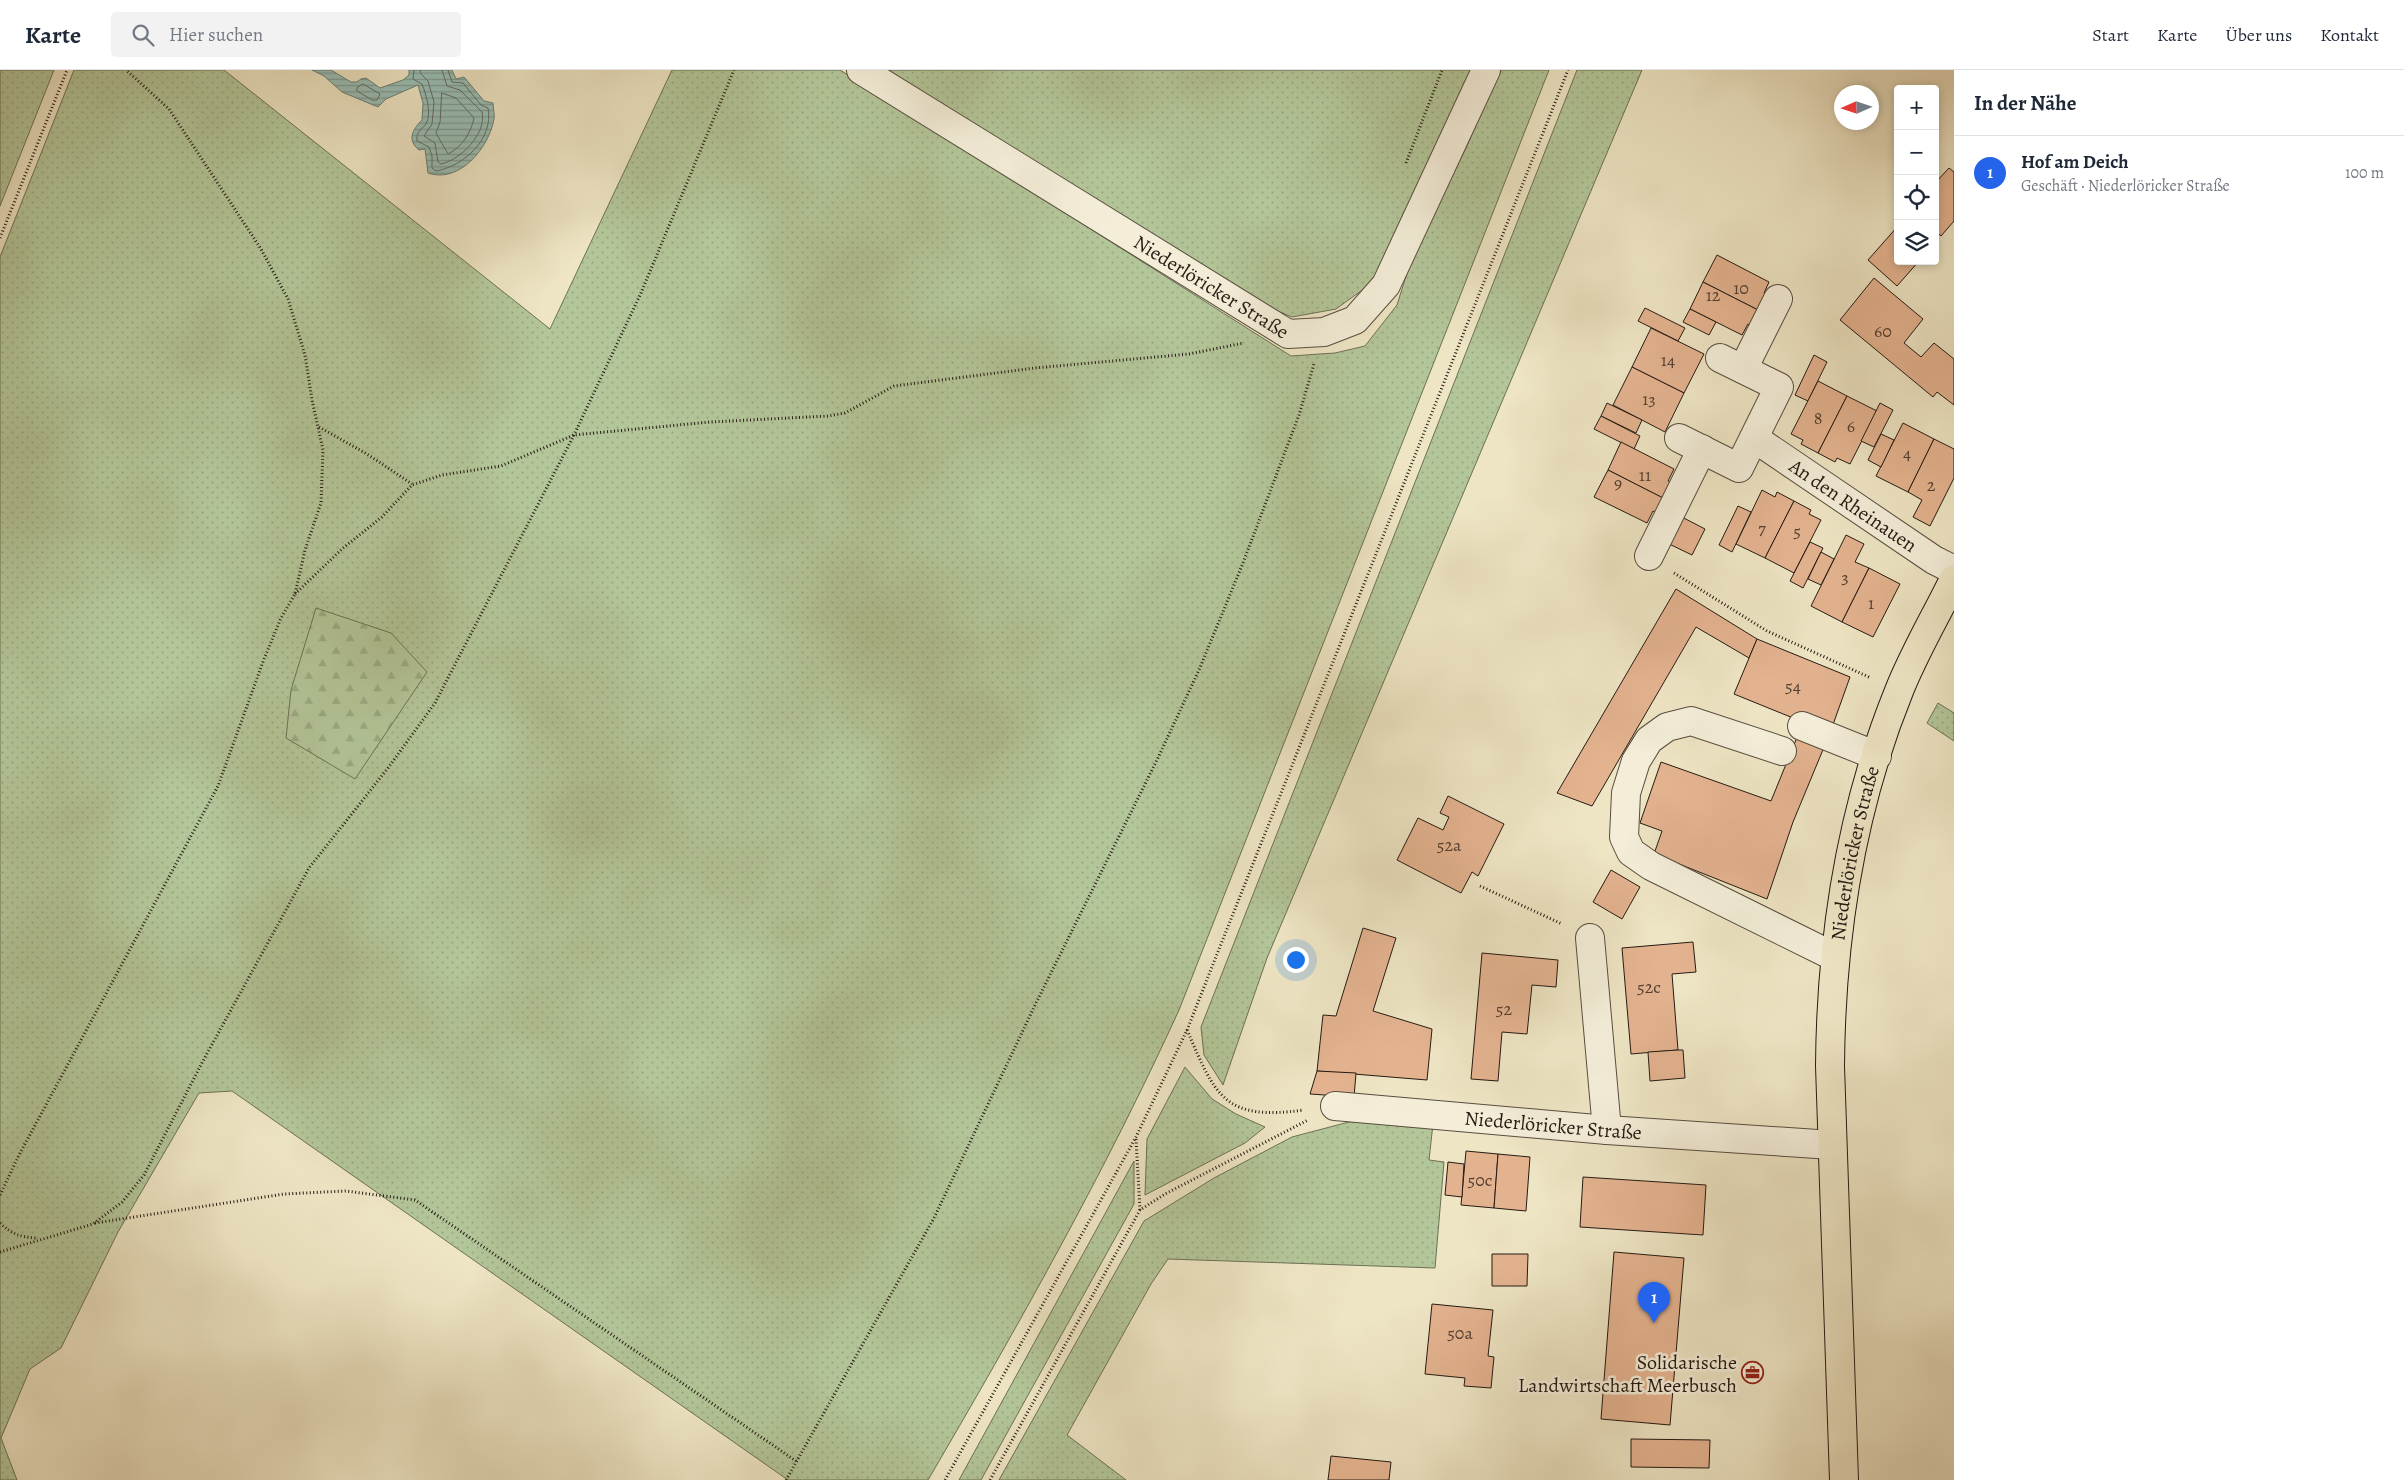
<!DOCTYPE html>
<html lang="de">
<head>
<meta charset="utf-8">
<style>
  body { margin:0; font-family:Alegreya,serif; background:#f2f2f3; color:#1f2937 }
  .controls { position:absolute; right:15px; top:15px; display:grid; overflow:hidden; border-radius:5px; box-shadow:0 2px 8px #0003 }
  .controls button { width:45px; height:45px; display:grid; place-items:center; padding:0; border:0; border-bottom:1px solid #e0e1e3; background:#fff; color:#1f2937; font:25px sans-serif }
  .compass { position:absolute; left:1834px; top:15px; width:45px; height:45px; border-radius:50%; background:#fff; box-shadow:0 2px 8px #0003; rotate:267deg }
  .you { position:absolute; left:1295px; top:889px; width:18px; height:18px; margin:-12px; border:4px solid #fff; border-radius:50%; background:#1a73e8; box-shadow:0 0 0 8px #1a73e833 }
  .badge { display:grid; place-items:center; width:32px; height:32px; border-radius:50%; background:#2563eb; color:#fff; font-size:16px; font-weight:700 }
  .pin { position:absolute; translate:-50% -41px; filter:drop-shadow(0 1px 2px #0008) }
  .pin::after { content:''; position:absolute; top:26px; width:18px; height:15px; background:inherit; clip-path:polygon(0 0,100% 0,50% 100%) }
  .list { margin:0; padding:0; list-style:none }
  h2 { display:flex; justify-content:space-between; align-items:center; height:65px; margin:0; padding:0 20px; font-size:21px }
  h2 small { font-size:16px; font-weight:400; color:#747a83 }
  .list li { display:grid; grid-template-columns:32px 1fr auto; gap:15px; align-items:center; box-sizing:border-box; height:75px; padding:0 20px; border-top:1px solid #e0e1e3 }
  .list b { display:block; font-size:19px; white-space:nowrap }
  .list p { margin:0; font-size:16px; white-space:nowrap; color:#747a83 }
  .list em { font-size:16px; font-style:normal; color:#747a83 }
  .icon { flex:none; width:28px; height:28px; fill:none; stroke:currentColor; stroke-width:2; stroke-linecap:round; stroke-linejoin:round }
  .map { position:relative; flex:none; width:1954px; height:1410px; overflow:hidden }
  header { display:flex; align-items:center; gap:30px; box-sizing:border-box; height:70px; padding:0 25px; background:#fff; border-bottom:1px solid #e0e1e3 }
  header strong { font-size:24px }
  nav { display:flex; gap:28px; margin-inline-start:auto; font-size:18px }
  .search { width:350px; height:45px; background:#f2f2f3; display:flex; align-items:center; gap:12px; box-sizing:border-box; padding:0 18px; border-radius:5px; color:#747a83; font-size:19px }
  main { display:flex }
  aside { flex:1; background:#fff }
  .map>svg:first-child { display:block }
  .green { fill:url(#green-dots); stroke:#6c7056 }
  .forest { fill:url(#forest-firs); stroke:#6c7056 }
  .water { fill:url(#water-rules); stroke:#6b7d75 }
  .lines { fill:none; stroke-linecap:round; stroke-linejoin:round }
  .shore { stroke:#606c64; stroke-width:1 }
  .building { fill:#e3b38f; stroke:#261a13 }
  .minor-casing { stroke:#584d3f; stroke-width:30 }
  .major-casing { stroke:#261a13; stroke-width:30 }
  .path { stroke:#261a13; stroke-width:3; stroke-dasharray:1 2.5; stroke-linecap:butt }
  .minor { stroke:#f4eed9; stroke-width:28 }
  .major { stroke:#eee5c4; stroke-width:28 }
  .labels { text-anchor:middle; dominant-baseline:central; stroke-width:5; stroke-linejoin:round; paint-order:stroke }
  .number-label { font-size:18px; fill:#554032 }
  .street-label { font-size:20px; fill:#261a13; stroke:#f4eed9 }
  .poi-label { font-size:20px; fill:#261a13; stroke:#f4eed9; text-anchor:end }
</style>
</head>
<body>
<header>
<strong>Karte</strong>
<div class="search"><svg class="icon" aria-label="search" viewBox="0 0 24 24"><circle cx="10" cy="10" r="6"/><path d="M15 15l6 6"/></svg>Hier suchen</div>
<nav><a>Start</a><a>Karte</a><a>Über uns</a><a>Kontakt</a></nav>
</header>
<main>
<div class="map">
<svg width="1954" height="1410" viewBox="0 0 1954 1410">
  <defs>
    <pattern id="green-dots" width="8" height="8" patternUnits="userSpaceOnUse" patternTransform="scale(1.25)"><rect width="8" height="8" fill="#b3c699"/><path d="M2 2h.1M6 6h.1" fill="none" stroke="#9aaa83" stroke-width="1.8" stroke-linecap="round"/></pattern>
    <pattern id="forest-firs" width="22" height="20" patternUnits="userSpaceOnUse" patternTransform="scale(1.25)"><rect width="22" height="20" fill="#b3c699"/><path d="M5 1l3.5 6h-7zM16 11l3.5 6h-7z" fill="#9aaa83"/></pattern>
    <pattern id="water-rules" width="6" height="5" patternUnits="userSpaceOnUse" patternTransform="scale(1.25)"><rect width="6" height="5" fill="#99bfb6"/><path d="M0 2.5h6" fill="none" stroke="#7d9a93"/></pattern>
  </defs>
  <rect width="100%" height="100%" fill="#eee5c4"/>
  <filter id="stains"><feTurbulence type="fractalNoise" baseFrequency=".004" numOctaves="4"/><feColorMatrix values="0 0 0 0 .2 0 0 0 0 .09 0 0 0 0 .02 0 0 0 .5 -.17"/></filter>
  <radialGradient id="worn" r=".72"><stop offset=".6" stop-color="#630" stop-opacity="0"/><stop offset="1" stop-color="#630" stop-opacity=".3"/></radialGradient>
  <g class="green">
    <polygon points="0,0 54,0 0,136"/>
    <path d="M74,0H224L550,259L672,0H840L1291,286L1335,283L1365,276L1397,235L1412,187L1465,80L1501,0H1549L1179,940C1105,1102 1018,1256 928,1410H788L232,1021L199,1023L118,1162L61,1278L30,1299L1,1368L17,1410H0V187Z"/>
    <polygon points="883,0 1473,0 1372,213 1336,239 1292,247 1258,233"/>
    <polygon points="1577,0 1642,0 1267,888 1223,1015 1204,985 1201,957"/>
    <polygon points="1938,633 1954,643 1954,671 1927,653"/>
    <polygon points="1185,997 1212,1029 1236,1044 1265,1057 1245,1073 1145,1125 1147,1069"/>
    <polygon points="1364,1048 1433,1054 1429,1090 1444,1092 1435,1198 1168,1189 1151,1214 1067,1365 1126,1410 999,1410 1144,1151 1214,1108 1292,1067"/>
    <polygon points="1134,1091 1134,1134 981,1410 959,1410"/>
  </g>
  <polygon class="forest" points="316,538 391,563 427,602 355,709 286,668 291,620"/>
  <path class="water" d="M312,0H331L351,12H357L361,9L366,8L380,18L403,10L409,5V0H452L456,9L464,7L484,31L493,33C493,38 495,45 494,49C489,78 459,114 428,103L425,79L419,80C407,70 412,60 422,50L423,33L418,15L386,29L378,37L342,22L324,6Z"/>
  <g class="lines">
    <g class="shore">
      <path d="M414,0L413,9L422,14C426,24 432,43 426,54C421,60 416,62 417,71L429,77L432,86V98L436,101C464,96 494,69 488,38L481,35L463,13L452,12L448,0"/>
      <path d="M420,0L421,4L428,11L434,32L432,54L424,66L435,73L438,92L441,94C460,90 487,64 482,42L460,20L447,16L442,0"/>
      <polygon points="363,14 380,24 377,30 372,30 357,21 357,18"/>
      <path d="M442,23L456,28L474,48C471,63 462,77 448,84L436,63L440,52Z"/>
    </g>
  </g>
  <g class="building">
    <polygon points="1949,98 1954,102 1954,151 1941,166 1935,161 1935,113"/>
    <polygon points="1898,156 1898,191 1919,191 1897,216 1868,190"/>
    <polygon points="1717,185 1769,212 1764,223 1768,226 1760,241 1703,212"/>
    <polygon points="1874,208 1923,249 1904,273 1921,287 1934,273 1954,289 1954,335 1937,322 1933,327 1840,250"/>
    <polygon points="1703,212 1760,241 1752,256 1748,254 1742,265 1690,239"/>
    <polygon points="1645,238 1685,258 1678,271 1638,251"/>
    <polygon points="1690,239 1716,252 1709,265 1683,252"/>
    <polygon points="1651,258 1704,284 1684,323 1632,297"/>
    <polygon points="1814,285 1827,292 1808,331 1795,325"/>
    <polygon points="1632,297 1684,323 1665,362 1613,335"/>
    <polygon points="1818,311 1847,326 1818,383 1801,374 1803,370 1791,364"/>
    <polygon points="1847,326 1877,341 1850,394 1837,388 1835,392 1818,383"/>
    <polygon points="1607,333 1642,350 1636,363 1601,346"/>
    <polygon points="1880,333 1893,340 1874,377 1861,371"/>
    <polygon points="1601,346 1640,366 1634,379 1594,359"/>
    <polygon points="1903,353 1934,369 1908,422 1876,406"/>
    <polygon points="1881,364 1894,370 1881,397 1868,390"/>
    <polygon points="1934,369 1954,379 1954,408 1930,456 1913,447 1922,430 1908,422"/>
    <polygon points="1621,372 1674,399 1668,411 1673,413 1665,429 1608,400"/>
    <polygon points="1608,400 1665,429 1657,443 1653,441 1647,453 1594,427"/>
    <polygon points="1762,420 1775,427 1777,422 1794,431 1765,488 1736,474"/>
    <polygon points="1794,431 1811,440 1809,444 1821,450 1794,503 1765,488"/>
    <polygon points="1738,436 1751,442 1732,482 1719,475"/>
    <polygon points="1678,445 1705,459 1692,485 1665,472"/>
    <polygon points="1846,465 1864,474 1855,492 1869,498 1842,552 1811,536"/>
    <polygon points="1810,472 1823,478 1803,518 1790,511"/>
    <polygon points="1821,482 1834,489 1821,515 1808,509"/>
    <polygon points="1869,498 1900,514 1873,567 1842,552"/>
    <polygon points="1676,519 1757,569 1749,588 1696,557 1592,736 1557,723"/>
    <polygon points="1757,569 1850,607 1830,663 1734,624"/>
    <polygon points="1800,660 1827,670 1793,752 1767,829 1654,784 1662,761 1640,753 1661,692 1771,731"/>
    <polygon points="1448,726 1504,754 1478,806 1472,802 1461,823 1397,790 1418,748 1443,760 1449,747 1440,743"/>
    <polygon points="1611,800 1640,817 1622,849 1593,832"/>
    <polygon points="1363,858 1396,868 1373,941 1432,959 1427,1010 1317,1001 1323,945 1336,946"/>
    <polygon points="1693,872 1696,902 1672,904 1678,980 1631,984 1622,878"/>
    <polygon points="1482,883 1558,890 1556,917 1532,915 1527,964 1502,962 1498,1011 1471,1009"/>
    <polygon points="1678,980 1683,980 1685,1008 1650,1011 1648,982"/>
    <polygon points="1317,1001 1356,1003 1354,1027 1310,1024"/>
    <polygon points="1466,1081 1498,1084 1494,1138 1461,1135"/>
    <polygon points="1498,1084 1530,1087 1526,1141 1494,1138"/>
    <polygon points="1448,1092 1464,1094 1462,1127 1445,1125"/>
    <polygon points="1583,1107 1706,1115 1703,1165 1580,1157"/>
    <polygon points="1614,1182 1684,1188 1670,1355 1601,1349"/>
    <polygon points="1492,1184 1528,1184 1527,1216 1492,1216"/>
    <polygon points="1432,1234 1493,1240 1488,1286 1494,1287 1491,1318 1464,1316 1465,1308 1425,1304"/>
    <polygon points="1631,1369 1710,1370 1709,1398 1631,1397"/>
    <polygon points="1331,1386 1391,1392 1389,1410 1328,1410"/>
  </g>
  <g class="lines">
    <defs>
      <g id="minor">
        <path id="s1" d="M861,0L1288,264L1324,262L1355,250L1386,215L1486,0"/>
        <polyline points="1743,299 1778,229"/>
        <polyline points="1679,368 1739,398 1779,317 1720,288"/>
        <path id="s2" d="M1754,368L1934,490L1954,500"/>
        <polyline points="1649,486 1702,379"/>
        <polyline points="1802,656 1877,686"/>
        <polyline points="1782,681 1691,651 1667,657 1649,670 1636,691 1626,723 1624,767 1631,782 1651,796 1835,887"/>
        <polyline points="1590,868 1607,1060"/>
        <path id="s3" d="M1335,1036L1607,1060L1832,1075"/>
      </g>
      <g id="major">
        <path id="s4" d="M1844,1410L1830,996C1831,869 1851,739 1899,621C1914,583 1936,546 1954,509"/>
      </g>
    </defs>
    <use href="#minor" class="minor-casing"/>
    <use href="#major" class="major-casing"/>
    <g class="path">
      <polyline points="1406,93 1442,0"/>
      <polyline points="0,168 67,0"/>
      <polyline points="319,357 367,384 412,414"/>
      <polyline points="1674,503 1767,561 1871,608"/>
      <polyline points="295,524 343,478 382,447 412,415 442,405 501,396 574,365 710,352 828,346 845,343 894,316 1035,298 1189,284 1244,273"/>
      <polyline points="1480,816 1562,854"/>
      <path d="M1187,960C1216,1027 1224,1051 1304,1040"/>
      <polyline points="1136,1069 1140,1140"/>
      <polyline points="0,1125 19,1085 218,716 264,589 281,548 295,524 305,480 321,433 323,380 312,330 305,285 288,229 261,179 169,39 126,0"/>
      <path d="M0,1153C11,1164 21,1167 36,1168"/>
      <polyline points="95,1153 284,1124 346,1121 415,1130 796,1391"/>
      <polyline points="0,1182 93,1154 122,1132 144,1105 204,989 309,798 388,698 435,633 574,365 641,223 734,0"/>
      <polyline points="786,1410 934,1148 1036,933 1157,690 1199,600 1243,493 1299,345 1314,294"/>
      <polyline points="945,1410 1136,1067 1187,960 1568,0"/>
      <polyline points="990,1410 1140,1140 1165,1124 1308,1050"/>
    </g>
    <use href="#minor" class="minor"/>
    <use href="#major" class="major"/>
  </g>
  <defs>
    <symbol id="office-ring" viewBox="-11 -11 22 22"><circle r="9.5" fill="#f4eed9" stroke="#8f2418" stroke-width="1.5"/><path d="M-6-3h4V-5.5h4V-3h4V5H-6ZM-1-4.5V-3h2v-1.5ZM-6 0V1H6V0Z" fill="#8f2418"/></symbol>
  </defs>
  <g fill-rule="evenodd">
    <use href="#office-ring" x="1740" y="1290" width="25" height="25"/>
  </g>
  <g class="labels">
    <g class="number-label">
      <text x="1741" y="218">10</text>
      <text x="1713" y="225">12</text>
      <text x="1883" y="261">60</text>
      <text x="1668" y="290">14</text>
      <text x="1649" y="329">13</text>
      <text x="1818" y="348">8</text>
      <text x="1851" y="356">6</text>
      <text x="1907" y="383">4</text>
      <text x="1645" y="405">11</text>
      <text x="1618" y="413">9</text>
      <text x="1931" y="415">2</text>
      <text x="1762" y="458">7</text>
      <text x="1797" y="461">5</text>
      <text x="1845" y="507">3</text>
      <text x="1871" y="533">1</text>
      <text x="1793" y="616">54</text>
      <text x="1449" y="775">52a</text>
      <text x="1649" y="917">52c</text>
      <text x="1504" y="939">52</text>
      <text x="1480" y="1110">50c</text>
      <text x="1460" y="1263">50a</text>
    </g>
    <g class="street-label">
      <text stroke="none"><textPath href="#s1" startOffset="412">Niederlöricker Straße</textPath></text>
      <text stroke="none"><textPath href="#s2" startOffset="120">An den Rheinauen</textPath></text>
      <text stroke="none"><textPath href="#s4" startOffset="629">Niederlöricker Straße</textPath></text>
      <text stroke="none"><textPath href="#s3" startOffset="219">Niederlöricker Straße</textPath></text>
    </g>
    <g class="poi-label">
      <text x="1737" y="1292">Solidarische<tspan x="1737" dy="23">Landwirtschaft Meerbusch</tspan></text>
    </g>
  </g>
  <rect width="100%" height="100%" filter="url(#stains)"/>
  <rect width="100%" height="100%" fill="url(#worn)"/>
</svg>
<div class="controls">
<button>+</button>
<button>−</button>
<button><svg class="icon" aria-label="locate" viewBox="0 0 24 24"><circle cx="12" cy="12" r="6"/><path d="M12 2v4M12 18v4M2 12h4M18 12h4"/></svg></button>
<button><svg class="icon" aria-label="layers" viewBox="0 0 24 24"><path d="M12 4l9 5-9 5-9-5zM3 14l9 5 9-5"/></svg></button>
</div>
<svg class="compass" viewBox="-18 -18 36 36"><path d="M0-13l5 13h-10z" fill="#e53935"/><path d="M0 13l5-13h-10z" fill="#747a83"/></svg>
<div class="you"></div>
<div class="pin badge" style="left:1654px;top:1253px">1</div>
</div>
<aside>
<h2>In der Nähe<small></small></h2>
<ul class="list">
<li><span class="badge">1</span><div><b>Hof am Deich</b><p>Geschäft · Niederlöricker Straße</p></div><em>100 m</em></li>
</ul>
</aside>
</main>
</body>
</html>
